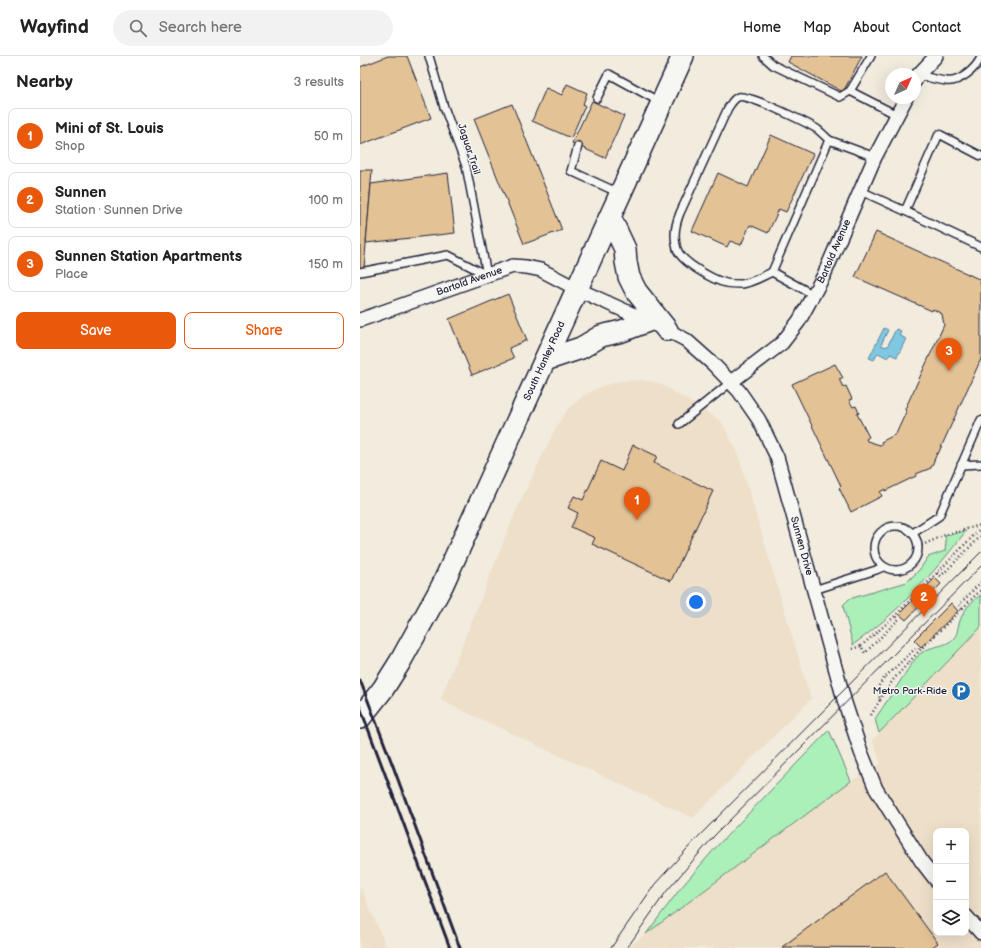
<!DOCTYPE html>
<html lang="en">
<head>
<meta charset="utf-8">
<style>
  body { margin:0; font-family:"Balsamiq Sans",sans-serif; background:#f2f2f2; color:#222 }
  .controls { position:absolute; right:12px; bottom:12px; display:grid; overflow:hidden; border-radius:8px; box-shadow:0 4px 16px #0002 }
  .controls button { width:36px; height:36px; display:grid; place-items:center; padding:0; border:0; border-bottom:1px solid #e0e0e0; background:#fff; color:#222; font:20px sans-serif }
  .compass { position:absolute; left:525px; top:12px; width:36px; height:36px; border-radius:50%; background:#fff; box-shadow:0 4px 16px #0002; rotate:45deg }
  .you { position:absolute; left:336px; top:546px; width:14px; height:14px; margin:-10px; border:3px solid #fff; border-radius:50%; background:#1a73e8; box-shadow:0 0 0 6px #1a73e833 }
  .badge { display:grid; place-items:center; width:26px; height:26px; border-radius:50%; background:#ea580c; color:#fff; font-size:13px; font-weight:700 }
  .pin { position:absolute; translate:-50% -33px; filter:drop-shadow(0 1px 2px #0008) }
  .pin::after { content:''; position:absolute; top:21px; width:14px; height:12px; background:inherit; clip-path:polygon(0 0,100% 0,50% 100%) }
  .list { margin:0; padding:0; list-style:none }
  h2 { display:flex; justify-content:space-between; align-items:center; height:52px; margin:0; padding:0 16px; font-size:17px }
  h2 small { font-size:13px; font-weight:400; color:#767676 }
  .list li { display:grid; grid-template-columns:26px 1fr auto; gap:12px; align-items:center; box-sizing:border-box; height:56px; margin:0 8px 8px; padding:0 8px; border:1px solid #e0e0e0; border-radius:8px }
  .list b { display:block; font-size:15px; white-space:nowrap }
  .list p { margin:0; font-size:13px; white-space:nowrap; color:#767676 }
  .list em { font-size:13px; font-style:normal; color:#767676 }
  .actions { display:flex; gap:8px; padding:12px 16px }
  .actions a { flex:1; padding:9px 0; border:1px solid #ea580c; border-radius:8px; text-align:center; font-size:14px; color:#ea580c }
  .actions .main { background:#ea580c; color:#fff }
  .icon { flex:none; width:22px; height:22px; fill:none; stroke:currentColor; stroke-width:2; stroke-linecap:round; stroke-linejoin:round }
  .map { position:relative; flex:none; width:621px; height:892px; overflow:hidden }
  header { display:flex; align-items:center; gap:24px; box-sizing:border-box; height:56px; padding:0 20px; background:#fff; border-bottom:1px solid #e0e0e0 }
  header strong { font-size:19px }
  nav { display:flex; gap:22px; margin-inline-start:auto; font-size:14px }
  .search { width:280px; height:36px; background:#f2f2f2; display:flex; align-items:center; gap:10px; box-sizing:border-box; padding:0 14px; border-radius:22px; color:#767676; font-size:15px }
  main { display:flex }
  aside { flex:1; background:#fff }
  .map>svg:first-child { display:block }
  .built { fill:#eedfc9; fill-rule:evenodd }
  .green { fill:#abefb9; stroke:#66887a }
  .water { fill:#80c8e1; stroke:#5a869f }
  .building { fill:#e3c295; stroke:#22223b }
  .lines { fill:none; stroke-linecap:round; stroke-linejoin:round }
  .lane-casing { stroke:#22223b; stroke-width:10 }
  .street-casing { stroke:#22223b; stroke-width:16 }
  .primary-casing { stroke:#22223b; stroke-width:24 }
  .path { stroke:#22223b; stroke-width:2.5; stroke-dasharray:1 3; stroke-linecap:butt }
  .lane { stroke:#f6f6f2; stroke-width:7 }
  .street { stroke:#f6f6f2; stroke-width:13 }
  .primary { stroke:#f6f6f2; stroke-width:21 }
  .tram { stroke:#22223b; stroke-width:1 }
  .rail { stroke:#22223b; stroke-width:3 }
  .labels { text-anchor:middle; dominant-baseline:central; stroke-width:3; stroke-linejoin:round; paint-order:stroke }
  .street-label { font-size:10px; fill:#22223b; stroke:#f6f6f2 }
  .poi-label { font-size:10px; fill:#22223b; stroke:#f6f6f2; text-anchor:end }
</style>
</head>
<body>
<header>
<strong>Wayfind</strong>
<div class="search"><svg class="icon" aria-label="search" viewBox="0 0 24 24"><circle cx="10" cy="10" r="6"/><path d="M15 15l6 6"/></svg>Search here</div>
<nav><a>Home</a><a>Map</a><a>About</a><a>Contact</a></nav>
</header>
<main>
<aside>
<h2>Nearby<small>3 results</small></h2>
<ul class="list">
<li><span class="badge">1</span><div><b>Mini of St. Louis</b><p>Shop</p></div><em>50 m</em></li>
<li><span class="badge">2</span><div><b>Sunnen</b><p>Station · Sunnen Drive</p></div><em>100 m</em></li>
<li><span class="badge">3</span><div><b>Sunnen Station Apartments</b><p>Place</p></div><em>150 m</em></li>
</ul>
<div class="actions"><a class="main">Save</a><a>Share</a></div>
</aside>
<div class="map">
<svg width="621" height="892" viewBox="0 0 621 892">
  <rect width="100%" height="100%" fill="#f2ecdf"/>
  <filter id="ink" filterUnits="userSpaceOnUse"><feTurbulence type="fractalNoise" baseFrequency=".025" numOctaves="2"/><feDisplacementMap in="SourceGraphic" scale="8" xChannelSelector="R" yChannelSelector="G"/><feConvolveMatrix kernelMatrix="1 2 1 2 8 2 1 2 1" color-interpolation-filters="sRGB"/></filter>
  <g filter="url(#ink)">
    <g class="built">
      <polygon points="282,324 299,327 361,365 377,395 451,643 333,762 80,644 155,457 196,371 208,353 223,340 242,330 260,325"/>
      <path d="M621,571V892H267L491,725L521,708L512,684ZM576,775H606V877H576Z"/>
      <polygon points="0,830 27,892 0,892"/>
    </g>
    <g class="green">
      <path d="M605,475H606C573,519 537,557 493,589L483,550L484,548L489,543L547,526L560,513L568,501L585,495L586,486L585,480Z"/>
      <path d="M621,539V571L519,677L515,663C524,650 532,637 541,624C547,615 553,604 561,597C571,589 585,592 594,582C598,577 597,573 599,568C602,556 611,545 621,539Z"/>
      <polygon points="469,674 491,725 286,878 320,833 357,790"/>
    </g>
    <polygon class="water" points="524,272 528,274 521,289 527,291 536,273 541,275 539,279 546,283 537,301 530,298 528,302 518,297 514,304 509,302"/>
    <g class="building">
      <polygon points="28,0 47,0 71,62 0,89 0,11"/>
      <polygon points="431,0 502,0 483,36 428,6"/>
      <polygon points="207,28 227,37 223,48 225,50 211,82 172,65 186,32 202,39"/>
      <polygon points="232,45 264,60 245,102 212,87"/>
      <polygon points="152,48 202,174 164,188 114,63"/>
      <polygon points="411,79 453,98 426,156 419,153 408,177 390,169 381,189 370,185 367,191 332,175 358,117 388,131"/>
      <polygon points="0,114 12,114 4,213 0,213"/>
      <polygon points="88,117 95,177 6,187 11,128"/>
      <polygon points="516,176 621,224 620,228 621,228 621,303 578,398 577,397 571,412 556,418 556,420 525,435 525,433 520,436 522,440 491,456 479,432 481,430 432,328 475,308 483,322 479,323 483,331 486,330 492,343 489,344 493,351 496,350 499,357 497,358 509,381 506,383 507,385 520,389 522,388 521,386 536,378 546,356 545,353 584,269 582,258 573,253 572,255 495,221"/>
      <polygon points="148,238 167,284 149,292 154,302 112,319 89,263"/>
      <polygon points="273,389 297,400 294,407 353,435 311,525 232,488 235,482 211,471 218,457 208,452 214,440 223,444 241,405 262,415"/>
      <polygon points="575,522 581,528 546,564 539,558"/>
      <polygon points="591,547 598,555 561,591 554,584"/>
      <polygon points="525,815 578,887 571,892 422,891"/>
    </g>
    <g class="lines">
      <defs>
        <g id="lane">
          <polyline points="69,0 84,51 106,110 127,219"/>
          <polyline points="403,0 413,9 480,41 490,35 511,0"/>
          <path d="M558,19C567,21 577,24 586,25C599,27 616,13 621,1"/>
          <polyline points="490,35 537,59"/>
          <polyline points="237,42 249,18 300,46"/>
          <polyline points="218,90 211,115 259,137"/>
          <polyline points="501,135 545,155 579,78 621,100"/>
          <polyline points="545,155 621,191"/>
          <polyline points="0,216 88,199 127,219"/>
          <path d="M412,216C403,220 392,227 381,228C377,228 370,228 366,227C353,224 321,206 317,193C313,180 315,169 320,157L368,52C371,48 373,43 378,41C387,37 447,67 457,73C461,76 465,80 469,84"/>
          <polyline points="454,239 412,216 469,84 515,101"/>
          <polyline points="319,368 371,326"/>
          <polyline points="601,409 621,408"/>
          <circle cx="536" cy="492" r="22"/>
          <polyline points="553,477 579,460 621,364"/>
          <polyline points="454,534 516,514 523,511"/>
        </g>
        <g id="street">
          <polyline points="555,25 558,19 576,0"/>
          <path id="s1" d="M0,264L127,219L153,210L166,211L181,214L217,233L307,274L326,284L353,308L379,335L399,364L417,401L485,647L501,696L516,733L562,806L576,824"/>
          <path id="s2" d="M371,326L422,287L439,265L464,219L515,101L546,42"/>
          <polyline points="606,860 621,877"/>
        </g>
        <g id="primary">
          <polyline points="250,161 265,193 266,206 269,221 276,235 307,274"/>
          <polyline points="185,304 221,292 241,280 262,275 288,265"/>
          <path id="s3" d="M0,662L23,633L40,606L82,530L323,0"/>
        </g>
      </defs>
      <use href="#lane" class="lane-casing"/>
      <use href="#street" class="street-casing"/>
      <use href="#primary" class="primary-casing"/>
      <g class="path">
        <polyline points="558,491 585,479 621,469"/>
        <polyline points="577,517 581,520 621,480"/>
        <polyline points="602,553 599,549 621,526"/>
        <polyline points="501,590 533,562 621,472"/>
        <polyline points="492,593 501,590 505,597 539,563 535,559"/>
        <polyline points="520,644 533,624 560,594 621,534"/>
        <polyline points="511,659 520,644 518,631 525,621 557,591 560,594"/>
      </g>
      <use href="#lane" class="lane"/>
      <use href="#street" class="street"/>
      <use href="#primary" class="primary"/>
      <g class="tram">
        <polyline points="251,892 295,828 336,783 621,496"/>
        <polyline points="267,892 306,836 355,779 621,510"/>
      </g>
      <g class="rail">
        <polyline points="0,624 33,710 100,892"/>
        <polyline points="0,651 90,892"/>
      </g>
    </g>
  </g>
  <defs>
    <symbol id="parking-disc" viewBox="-11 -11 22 22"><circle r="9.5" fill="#1f6fb2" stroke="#f6f6f2"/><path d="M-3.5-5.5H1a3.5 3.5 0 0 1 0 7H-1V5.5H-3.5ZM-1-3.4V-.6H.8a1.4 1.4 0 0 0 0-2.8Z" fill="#fff"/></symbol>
  </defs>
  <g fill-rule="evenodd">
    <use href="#parking-disc" x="590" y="624" width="22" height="22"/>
  </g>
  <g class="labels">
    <g class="street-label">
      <text transform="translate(109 93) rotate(72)">Jaguar Trail</text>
      <text stroke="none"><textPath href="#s2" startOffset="170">Bartold Avenue</textPath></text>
      <text stroke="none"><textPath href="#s1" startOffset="116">Bartold Avenue</textPath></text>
      <text stroke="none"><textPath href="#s3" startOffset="403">South Hanley Road</textPath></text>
      <text stroke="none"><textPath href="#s1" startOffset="594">Sunnen Drive</textPath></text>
    </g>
    <g class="poi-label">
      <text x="587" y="635">Metro Park-Ride</text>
    </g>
  </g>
</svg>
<div class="controls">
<button>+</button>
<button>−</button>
<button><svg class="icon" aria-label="layers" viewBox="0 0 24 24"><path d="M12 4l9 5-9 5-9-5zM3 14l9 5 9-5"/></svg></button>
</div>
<svg class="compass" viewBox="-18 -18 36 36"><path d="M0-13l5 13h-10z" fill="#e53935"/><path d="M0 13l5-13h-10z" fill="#767676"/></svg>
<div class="you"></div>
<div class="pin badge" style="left:277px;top:464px">1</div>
<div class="pin badge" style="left:564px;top:561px">2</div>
<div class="pin badge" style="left:589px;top:315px">3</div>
</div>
</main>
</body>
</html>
